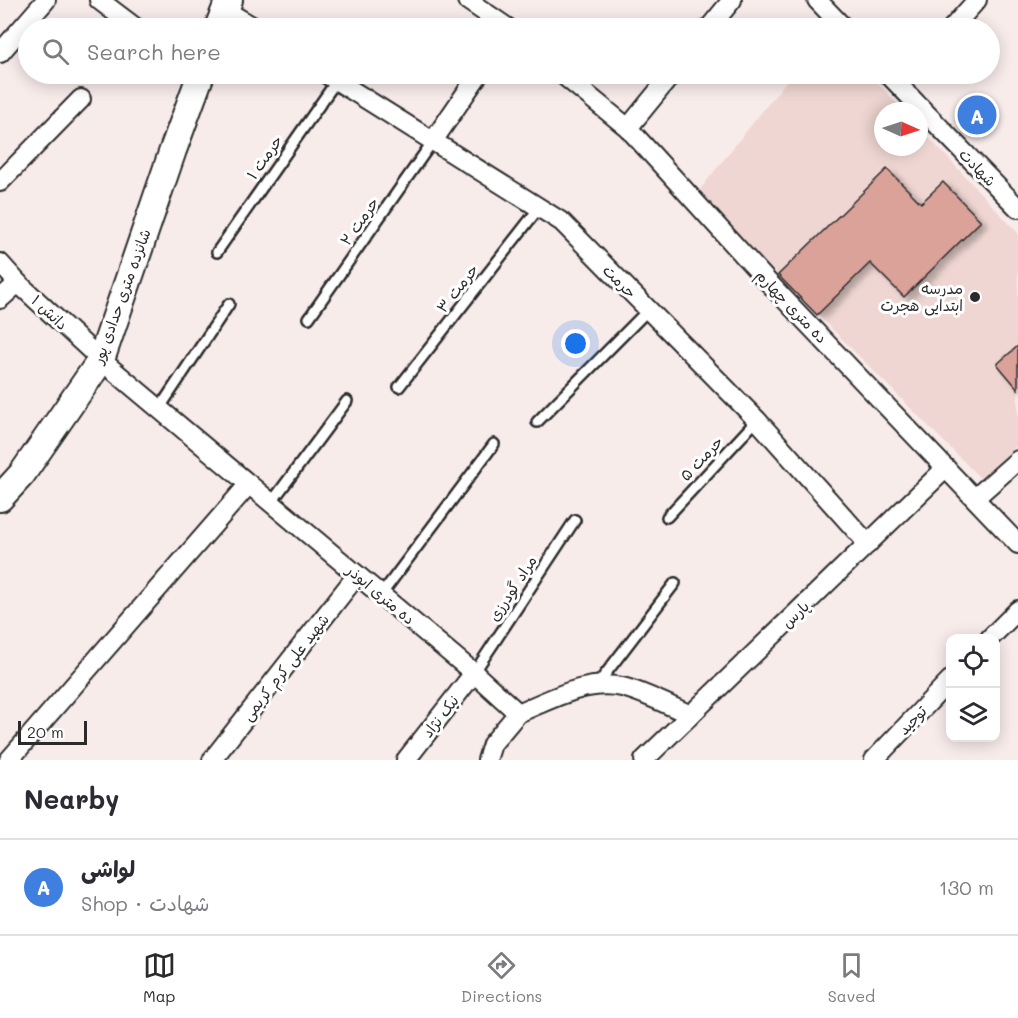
<!DOCTYPE html>
<html lang="en">
<head>
<meta charset="utf-8">
<style>
  body { margin:0; font-family:Mali,"Playpen Sans Arabic",sans-serif; background:#f7f7f7; color:#2b2b33 }
  .controls { position:absolute; right:18px; bottom:18px; display:grid; overflow:hidden; border-radius:12px; box-shadow:0 3px 15px #0003 }
  .controls button { width:54px; height:54px; display:grid; place-items:center; padding:0; border:0; border-bottom:2px solid #e1e1e2; background:#fff; color:#2b2b33; font:30px sans-serif }
  .compass { position:absolute; left:874px; top:102px; width:54px; height:54px; border-radius:50%; background:#fff; box-shadow:0 3px 15px #0003; rotate:93deg }
  .scale { position:absolute; left:18px; bottom:15px; width:69px; box-sizing:border-box; padding-left:6px; border:3px solid #2b2b2b; border-top:0; font-size:16px; line-height:21px; white-space:nowrap; color:#2b2b2b; -webkit-text-stroke:4px #fff; paint-order:stroke }
  .you { position:absolute; left:576px; top:344px; width:21px; height:21px; margin:-15px; border:4px solid #fff; border-radius:50%; background:#1a73e8; box-shadow:0 0 0 9px #1a73e833 }
  .badge { display:grid; place-items:center; width:39px; height:39px; border-radius:50%; background:#2b2b2b; color:#fff; font-size:20px; font-weight:700 }
  .pin { position:absolute; translate:-50% -50%; border:3px solid #fff; box-shadow:0 2px 6px #0006 }
  .list { margin:0; padding:0; list-style:none }
  h2 { display:flex; justify-content:space-between; align-items:center; height:78px; margin:0; padding:0 24px; font-size:26px }
  h2 small { font-size:20px; font-weight:400; color:#7c7c81 }
  .list li { display:grid; grid-template-columns:39px 1fr auto; gap:18px; align-items:center; box-sizing:border-box; height:96px; padding:0 24px; border-top:2px solid #e1e1e2 }
  .list b { display:block; font-size:22px; white-space:nowrap }
  .list p { margin:0; font-size:20px; white-space:nowrap; color:#7c7c81 }
  .list em { font-size:20px; font-style:normal; color:#7c7c81 }
  .icon { flex:none; width:33px; height:33px; fill:none; stroke:currentColor; stroke-width:2; stroke-linecap:round; stroke-linejoin:round }
  .map { position:relative; flex:none; width:1018px; height:760px; overflow:hidden }
  .search { position:absolute; background:#fff; box-shadow:0 3px 15px #0003; left:18px; right:18px; top:18px; height:66px; display:flex; align-items:center; gap:15px; box-sizing:border-box; padding:0 21px; border-radius:33px; color:#7c7c81; font-size:22px }
  .sheet { height:174px; background:#fff }
  nav { display:flex; justify-content:space-around; align-items:center; box-sizing:border-box; height:84px; border-top:2px solid #e1e1e2; background:#fff; font-size:16px; color:#7c7c81 }
  nav a { display:grid; justify-items:center; gap:3px }
  nav .on { color:#2b2b2b }
  .map>svg:first-child { display:block }
  .built { fill:#efd6d2 }
  .building { fill:#dba299; stroke:#2b2b2b; stroke-width:1.5; filter:url(#shadow) }
  .lines { fill:none; stroke-linecap:round; stroke-linejoin:round }
  .lane-casing { stroke:#2b2b2b; stroke-width:14 }
  .street-casing { stroke:#2b2b2b; stroke-width:22 }
  .secondary-casing { stroke:#2b2b2b; stroke-width:30 }
  .lane { stroke:#fff; stroke-width:9 }
  .street { stroke:#fff; stroke-width:18 }
  .secondary { stroke:#fff; stroke-width:26 }
  .poi-dot { fill:#2b2b2b; stroke:#fff; stroke-width:2 }
  .labels { text-anchor:middle; dominant-baseline:central; stroke-width:6; stroke-linejoin:round; paint-order:stroke }
  .street-label { font-size:15px; fill:#2b2b2b; stroke:#fff }
  .poi-label { font-size:15px; fill:#2b2b2b; stroke:#fff; text-anchor:end }
</style>
</head>
<body>
<div class="map">
<svg width="1018" height="760" viewBox="0 0 1018 760">
  <defs>
    <filter id="shadow"><feDropShadow dx="6" dy="4" stdDeviation="3" flood-color="#0004"/></filter>
  </defs>
  <rect width="100%" height="100%" fill="#f8eceb"/>
  <filter id="ink" filterUnits="userSpaceOnUse"><feTurbulence type="fractalNoise" baseFrequency=".0167" numOctaves="2"/><feDisplacementMap in="SourceGraphic" scale="12" xChannelSelector="R" yChannelSelector="G"/><feConvolveMatrix kernelMatrix="1 2 1 2 8 2 1 2 1" color-interpolation-filters="sRGB"/></filter>
  <g filter="url(#ink)">
    <polygon class="built" points="792,74 870,74 904,111 883,111 883,147 919,147 919,127 1018,233 1018,445 980,478 697,193"/>
    <g class="building">
      <polygon points="887,169 921,203 943,182 981,221 904,297 870,263 817,315 778,275"/>
      <polygon points="1018,346 1018,389 997,364"/>
    </g>
    <g class="lines">
      <defs>
        <g id="lane">
          <polyline points="217,252 337,80"/>
          <polyline points="309,318 433,141"/>
          <polyline points="399,387 539,208"/>
          <polyline points="159,409 229,304"/>
          <polyline points="537,422 648,310"/>
          <polyline points="271,503 347,401"/>
          <polyline points="667,517 757,420"/>
          <polyline points="381,595 494,444"/>
          <polyline points="474,673 575,520"/>
          <polyline points="597,685 675,583"/>
        </g>
        <g id="street">
          <polyline points="99,0 136,28"/>
          <polyline points="467,0 508,28"/>
          <polyline points="817,0 844,28"/>
          <polyline points="225,10 255,28"/>
          <polyline points="709,28 732,0"/>
          <polyline points="952,28 977,0"/>
          <polyline points="0,53 46,0"/>
          <polyline points="326,74 562,222 757,420 868,544"/>
          <polyline points="562,74 628,128 769,283 1018,544"/>
          <polyline points="888,74 1018,208"/>
          <polyline points="628,128 672,74"/>
          <polyline points="433,141 479,74"/>
          <polyline points="0,182 81,99"/>
          <path d="M0,263L18,283L101,360L474,673L518,713C550,700 586,679 622,687C641,691 672,707 691,715"/>
          <polyline points="0,299 18,283"/>
          <polyline points="975,498 1018,460"/>
          <polyline points="990,638 1018,610"/>
          <polyline points="9,760 249,484"/>
          <polyline points="212,760 357,575"/>
          <polyline points="406,760 474,673"/>
          <polyline points="487,760 492,744 518,713"/>
          <polyline points="644,760 946,468"/>
          <polyline points="874,760 950,680"/>
        </g>
        <g id="secondary">
          <polyline points="218,28 229,0"/>
          <polyline points="0,498 22,474 101,360 173,150 201,74"/>
        </g>
      </defs>
      <use href="#lane" class="lane-casing"/>
      <use href="#street" class="street-casing"/>
      <use href="#secondary" class="secondary-casing"/>
      <use href="#lane" class="lane"/>
      <use href="#street" class="street"/>
      <use href="#secondary" class="secondary"/>
    </g>
  </g>
  <circle class="poi-dot" cx="975" cy="297" r="6"/>
  <g class="labels">
    <g class="street-label">
      <text transform="translate(264 157) rotate(-55)">حرمت ۱</text>
      <text transform="translate(978 167) rotate(46)">شهادت</text>
      <text transform="translate(359 221) rotate(-55)">حرمت ۲</text>
      <text transform="translate(620 281) rotate(45)">حرمت</text>
      <text transform="translate(457 288) rotate(-52)">حرمت ۳</text>
      <text transform="translate(121 296) rotate(-70)">شانزده متری حدادی پور</text>
      <text transform="translate(792 306) rotate(46)">ده متری چهارم</text>
      <text transform="translate(50 312) rotate(43)">دانش ۱</text>
      <text transform="translate(701 458) rotate(-47)">حرمت ۵</text>
      <text transform="translate(512 588) rotate(-57)">مراد گودرزی</text>
      <text transform="translate(381 594) rotate(40)">ده متری ابوذر</text>
      <text transform="translate(795 614) rotate(-44)">پارس</text>
      <text transform="translate(285 667) rotate(-52)">شهید علی کرم کریمی</text>
      <text transform="translate(440 716) rotate(-52)">نیک نژاد</text>
      <text transform="translate(912 720) rotate(-46)">توحید</text>
    </g>
    <g class="poi-label">
      <text x="963" y="288">مدرسه<tspan x="963" dy="17">ابتدایی هجرت</tspan></text>
    </g>
  </g>
</svg>
<div class="controls">
<button><svg class="icon" aria-label="locate" viewBox="0 0 24 24"><circle cx="12" cy="12" r="6"/><path d="M12 2v4M12 18v4M2 12h4M18 12h4"/></svg></button>
<button><svg class="icon" aria-label="layers" viewBox="0 0 24 24"><path d="M12 4l9 5-9 5-9-5zM3 14l9 5 9-5"/></svg></button>
</div>
<svg class="compass" viewBox="-18 -18 36 36"><path d="M0-13l5 13h-10z" fill="#e53935"/><path d="M0 13l5-13h-10z" fill="#7c7c81"/></svg>
<div class="scale">20 m</div>
<div class="you"></div>
<div class="pin badge" style="left:977px;top:115px;background:#3f7fe0">A</div>
<div class="search"><svg class="icon" aria-label="search" viewBox="0 0 24 24"><circle cx="10" cy="10" r="6"/><path d="M15 15l6 6"/></svg>Search here</div>
</div>
<section class="sheet">
<h2>Nearby<small></small></h2>
<ul class="list">
<li><span class="badge" style="background:#3f7fe0">A</span><div><b>لواشی</b><p>Shop · شهادت</p></div><em>130 m</em></li>
</ul>
</section>
<nav>
<a class="on"><svg class="icon" aria-label="map" viewBox="0 0 24 24"><path d="M3 6l6-2 6 2 6-2v14l-6 2-6-2-6 2zM9 4v14M15 6v14"/></svg>Map</a>
<a><svg class="icon" aria-label="directions" viewBox="0 0 24 24"><path d="M12 3l9 9-9 9-9-9zM9 14v-3h6M13 9l2 2-2 2"/></svg>Directions</a>
<a><svg class="icon" aria-label="saved" viewBox="0 0 24 24"><path d="M7 4h10v16l-5-4-5 4z"/></svg>Saved</a>
</nav>
</body>
</html>
